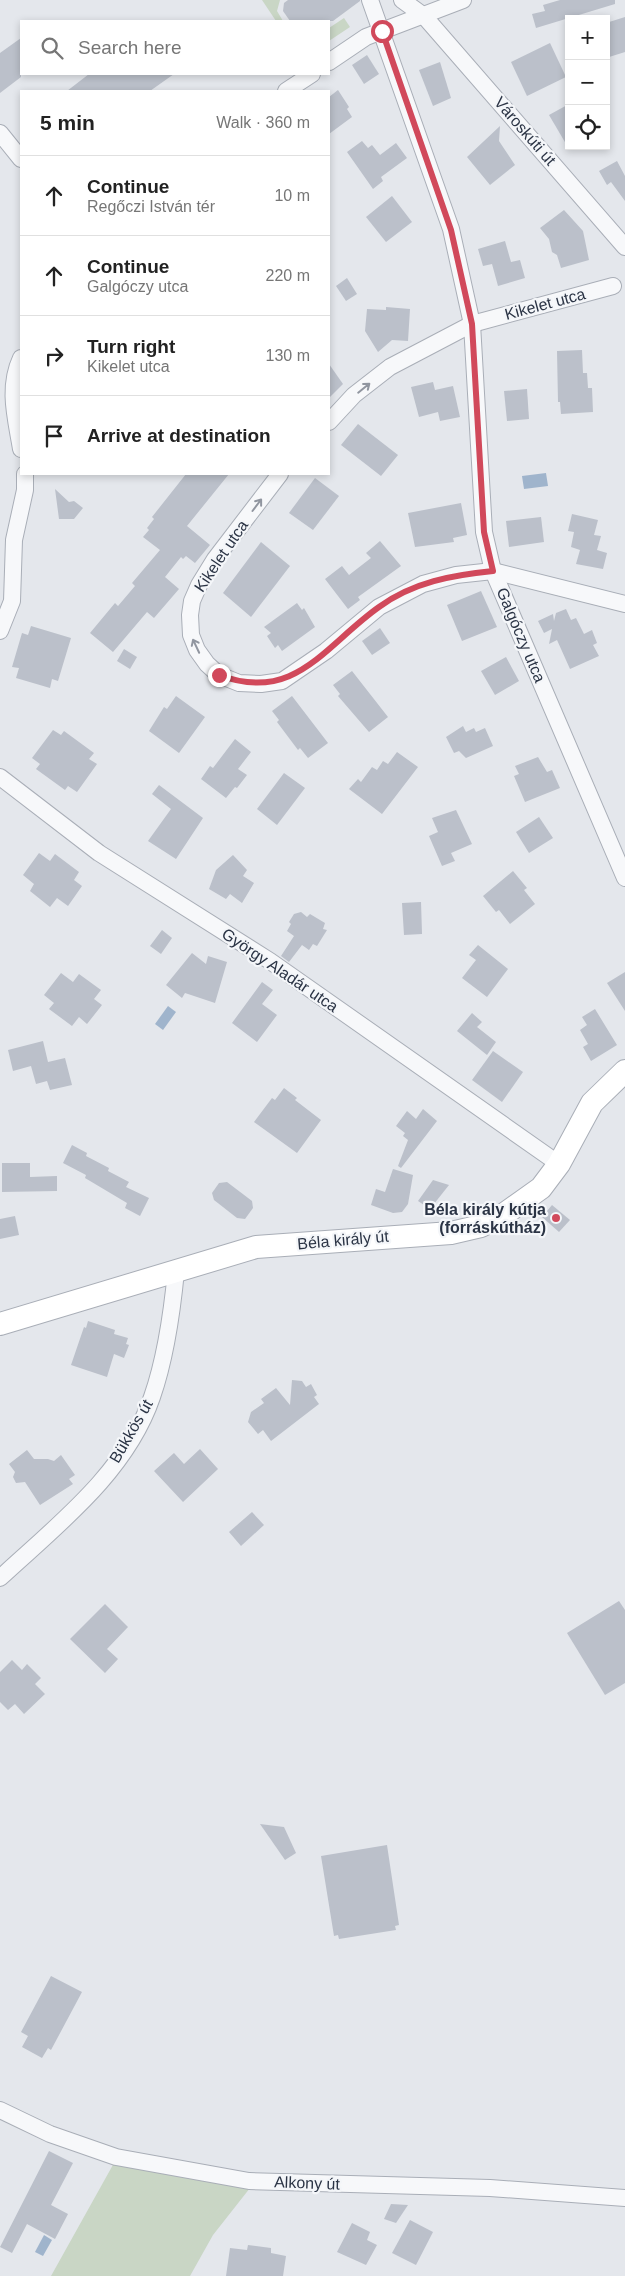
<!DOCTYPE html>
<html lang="en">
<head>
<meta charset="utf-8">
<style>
  body { margin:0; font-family:Helvetica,sans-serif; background:#f6f6f6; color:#222 }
  .controls { position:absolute; right:15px; top:15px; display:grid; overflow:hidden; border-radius:0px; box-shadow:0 2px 8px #0003 }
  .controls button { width:45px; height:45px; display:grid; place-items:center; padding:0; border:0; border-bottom:1px solid #e0e0e0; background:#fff; color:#222; font:25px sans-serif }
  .stop { position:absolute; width:15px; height:15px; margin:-11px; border:4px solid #d1495b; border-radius:50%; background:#fff }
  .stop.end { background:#d1495b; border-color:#fff; box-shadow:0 1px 5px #0008 }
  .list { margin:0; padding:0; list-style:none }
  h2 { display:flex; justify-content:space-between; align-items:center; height:65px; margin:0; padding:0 20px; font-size:21px }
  h2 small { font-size:16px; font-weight:400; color:#767676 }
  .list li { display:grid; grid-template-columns:32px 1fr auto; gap:15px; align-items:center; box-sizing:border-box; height:80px; padding:0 20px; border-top:1px solid #e0e0e0 }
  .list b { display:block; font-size:19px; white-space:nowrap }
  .list p { margin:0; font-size:16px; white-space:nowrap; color:#767676 }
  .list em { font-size:16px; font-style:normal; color:#767676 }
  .icon { flex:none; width:28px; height:28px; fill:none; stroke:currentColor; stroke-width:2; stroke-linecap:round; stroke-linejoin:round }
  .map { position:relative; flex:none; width:625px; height:2276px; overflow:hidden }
  .search { position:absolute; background:#fff; box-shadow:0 2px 8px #0003; left:20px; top:20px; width:310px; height:55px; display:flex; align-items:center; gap:12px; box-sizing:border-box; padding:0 18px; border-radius:0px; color:#767676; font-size:19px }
  .panel { position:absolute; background:#fff; box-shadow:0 2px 8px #0003; left:20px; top:90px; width:310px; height:385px; border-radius:0px }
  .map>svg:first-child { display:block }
  .green { fill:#c9d6c5 }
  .water { fill:#9fb4cc }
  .building { fill:#bbc0ca }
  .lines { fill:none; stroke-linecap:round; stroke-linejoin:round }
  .street-casing { stroke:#a9aeb7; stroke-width:18 }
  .secondary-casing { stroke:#a9aeb7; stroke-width:24 }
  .street { stroke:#f7f8fa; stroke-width:16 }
  .secondary { stroke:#fff; stroke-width:22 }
  .oneway { stroke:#9196a0 }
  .route { stroke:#d1495b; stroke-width:6 }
  .poi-dot { fill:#d1495b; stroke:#f4f6f9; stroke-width:2 }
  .labels { text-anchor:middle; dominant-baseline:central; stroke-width:4.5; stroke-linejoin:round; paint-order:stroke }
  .street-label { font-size:16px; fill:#2b3445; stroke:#f4f6f9 }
  .poi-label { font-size:16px; font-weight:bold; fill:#2b3445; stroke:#f4f6f9; text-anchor:end }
</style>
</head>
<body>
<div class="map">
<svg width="625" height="2276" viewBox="0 0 625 2276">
  <rect width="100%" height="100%" fill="#e4e7ec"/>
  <g class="green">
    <polygon points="262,0 280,0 277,11 283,21 276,21"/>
    <polygon points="344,18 350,27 329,41 329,28"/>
    <polygon points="114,2163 250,2188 213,2235 190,2276 51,2276"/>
  </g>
  <g class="water">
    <polygon points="546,473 548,486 524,489 522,476"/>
    <polygon points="168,1006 176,1012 163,1030 155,1024"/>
    <polygon points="44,2235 52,2240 43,2256 35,2252"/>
  </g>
  <g class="building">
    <polygon points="288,0 360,0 360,1 333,21 290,21 283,11 284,3"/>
    <polygon points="560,0 615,0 615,4 536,28 532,14 545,11 543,5"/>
    <polygon points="625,17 625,52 606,58 606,23"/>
    <polygon points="21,38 21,77 0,93 0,53"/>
    <polygon points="550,43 566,77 527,96 511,62"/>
    <polygon points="367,55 379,74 364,84 352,65"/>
    <polygon points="440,62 451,98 433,106 419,70"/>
    <polygon points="89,74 174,74 150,91 67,91"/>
    <polygon points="338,90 349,107 347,109 352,117 329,134 329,97"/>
    <polygon points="569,104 569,149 549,115"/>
    <polygon points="500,126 499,141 515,165 490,185 467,157"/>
    <polygon points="362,141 368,148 372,145 380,155 396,143 407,158 381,177 383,181 373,189 347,152"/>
    <polygon points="617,161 625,176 625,201 611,182 607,185 599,171"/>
    <polygon points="392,196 412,222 386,242 366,217"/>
    <polygon points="564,210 583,231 589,260 561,268 557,255 552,252 549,239 540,228"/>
    <polygon points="505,241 511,262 520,260 525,278 498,286 492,264 483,266 478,249"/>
    <polygon points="347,278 357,294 346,301 336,286"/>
    <polygon points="386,307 410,309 408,341 392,340 378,352 365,331 367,309 386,310"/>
    <polygon points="582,350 583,373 587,373 588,388 592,388 593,412 561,414 560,402 558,402 557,351"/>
    <polygon points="329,364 343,384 329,398"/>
    <polygon points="433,382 435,390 453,386 460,417 440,421 438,412 419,417 411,387"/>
    <polygon points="527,389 529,419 507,421 504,391"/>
    <polygon points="358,424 398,455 381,476 341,445"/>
    <polygon points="186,474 229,474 187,526 210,545 195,563 186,556 183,559 181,557 165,577 179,589 154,618 147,612 113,652 90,633 115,603 118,606 135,586 132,583 160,550 143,537 149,530 147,528 154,519 152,517"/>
    <polygon points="315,478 339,496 313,530 289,513"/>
    <polygon points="55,489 69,502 74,501 83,508 74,519 59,519"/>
    <polygon points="461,503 467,535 453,538 454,542 415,547 408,513"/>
    <polygon points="572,514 598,520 594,535 601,536 597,550 607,553 603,569 576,564 580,550 571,547 574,532 568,531"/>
    <polygon points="541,517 544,542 509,547 506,521"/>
    <polygon points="380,541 401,566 358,597 360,600 348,609 325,579 342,566 349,575 371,558 366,553"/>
    <polygon points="261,542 290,566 251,617 223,593"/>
    <polygon points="481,591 497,627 462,641 447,605"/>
    <polygon points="297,603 302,610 304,608 315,627 282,651 278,645 275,648 267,636 271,633 264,627"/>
    <polygon points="566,609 571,620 576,618 584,634 592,630 597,643 593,645 599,656 570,669 557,640 549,644 552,629 544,633 538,621 553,614 554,621 556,613"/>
    <polygon points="31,626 71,638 58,681 52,679 50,688 16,678 19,668 12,667 22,633 28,635"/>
    <polygon points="380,628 390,643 372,655 362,641"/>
    <polygon points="124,649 137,657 130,669 117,661"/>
    <polygon points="506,657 519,681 495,695 481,671"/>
    <polygon points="352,671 388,717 369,732 338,696 340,694 333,685"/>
    <polygon points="176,696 205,717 179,753 149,731 164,707 167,709"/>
    <polygon points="292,696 328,743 308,758 300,748 298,750 277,722 279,720 272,711"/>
    <polygon points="463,726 466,732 474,728 476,732 485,728 493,746 466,758 459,751 454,753 446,737"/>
    <polygon points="53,730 61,735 64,731 94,753 89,759 97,764 77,792 68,786 65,790 36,769 40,764 32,758"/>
    <polygon points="235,739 251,752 238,769 247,775 237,788 235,787 226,798 201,779 210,766 213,768"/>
    <polygon points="397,752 418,767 382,814 349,789 358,779 361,782 372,767 377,770 383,761 388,764"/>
    <polygon points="538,757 547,772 552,770 560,788 525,802 514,776 519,774 515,766"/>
    <polygon points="284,773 305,788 277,825 257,809"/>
    <polygon points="159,785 203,818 176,859 148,841 171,809 152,794"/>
    <polygon points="456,810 472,844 451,853 455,861 442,866 429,836 438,832 432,818"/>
    <polygon points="539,817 553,838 529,853 516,832"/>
    <polygon points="39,853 50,861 55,854 79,872 74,880 82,886 68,906 57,898 50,907 30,891 34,884 23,875"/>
    <polygon points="233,855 247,870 243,876 254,883 242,903 230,894 226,899 209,889 216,870"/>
    <polygon points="513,871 527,888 524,890 535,904 510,924 499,910 496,912 483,896"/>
    <polygon points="421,902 422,934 404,935 402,903"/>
    <polygon points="301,912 307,917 310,914 325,923 323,929 327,930 317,946 313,944 309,950 302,945 289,962 281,956 294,936 287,931 291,924 289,922 294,914"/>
    <polygon points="162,930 172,938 161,954 150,946"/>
    <polygon points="478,945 508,969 487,997 462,978 476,960 469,955"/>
    <polygon points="192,953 206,964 208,956 227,962 215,1003 185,993 182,998 166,985"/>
    <polygon points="625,972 625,1011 607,983"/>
    <polygon points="61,973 73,982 79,974 101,990 94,999 102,1005 87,1024 79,1017 72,1026 49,1009 54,1003 44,995"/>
    <polygon points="262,982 273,990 262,1004 277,1015 257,1042 232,1023"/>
    <polygon points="595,1009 617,1045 591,1061 583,1047 588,1044 580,1030 587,1025 582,1017"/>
    <polygon points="472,1013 482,1022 477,1027 496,1042 487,1055 457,1031"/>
    <polygon points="43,1041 48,1062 65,1058 72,1085 50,1090 47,1081 36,1084 31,1066 13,1071 8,1050"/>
    <polygon points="493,1051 523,1072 502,1102 472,1080"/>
    <polygon points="284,1088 297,1098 295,1100 321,1120 297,1153 254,1122 272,1098 275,1100"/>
    <polygon points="423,1109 437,1121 401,1168 398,1166 408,1140 403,1136 405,1133 396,1126 407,1111 416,1119"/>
    <polygon points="72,1145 87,1153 86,1156 109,1168 108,1171 129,1182 126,1187 149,1198 140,1216 125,1208 127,1203 85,1178 86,1175 63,1163"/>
    <polygon points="2,1163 30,1163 30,1177 57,1176 57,1191 2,1192"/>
    <polygon points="393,1169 413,1175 408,1204 402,1212 393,1213 371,1205 376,1189 385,1192"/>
    <polygon points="433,1180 449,1185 430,1209 418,1201"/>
    <polygon points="227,1182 252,1201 253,1208 245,1219 237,1218 214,1200 212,1193 219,1183"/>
    <polygon points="552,1205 570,1220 559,1232 542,1217"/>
    <polygon points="15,1216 19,1235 0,1239 0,1219"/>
    <polygon points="88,1321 115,1330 114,1334 128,1338 126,1344 129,1345 124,1358 114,1354 107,1377 71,1365 84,1327 86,1328"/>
    <polygon points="292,1380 302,1381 306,1387 311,1384 317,1395 314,1397 319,1404 271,1441 263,1430 258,1434 248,1422 251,1412 264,1403 261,1399 276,1388 290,1405"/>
    <polygon points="200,1449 218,1469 183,1502 154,1471 174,1453 184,1464"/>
    <polygon points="27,1450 34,1459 48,1459 54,1461 61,1455 75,1475 69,1479 73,1484 40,1505 25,1482 16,1483 13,1477 15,1472 9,1464"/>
    <polygon points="252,1512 264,1525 241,1546 229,1532"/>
    <polygon points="619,1601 625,1610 625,1683 605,1695 567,1633"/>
    <polygon points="105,1604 128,1627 107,1649 118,1659 105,1673 70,1639"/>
    <polygon points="12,1660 22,1670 27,1664 41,1678 35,1684 45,1694 24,1714 15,1704 8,1710 0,1702 0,1672"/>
    <polygon points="260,1824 284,1827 296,1853 285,1860"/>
    <polygon points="387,1845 399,1925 395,1926 396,1930 339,1939 338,1935 334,1936 321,1856"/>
    <polygon points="51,1976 82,1992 51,2050 48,2048 42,2058 22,2047 28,2036 21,2032"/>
    <polygon points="49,2151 73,2163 51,2205 68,2214 55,2239 27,2224 12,2253 0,2247"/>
    <polygon points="391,2204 408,2205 396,2223 384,2219"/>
    <polygon points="410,2220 433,2232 416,2265 392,2253"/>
    <polygon points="352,2223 370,2232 367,2240 377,2245 366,2265 337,2252"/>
    <polygon points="248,2245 271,2248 271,2253 286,2256 283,2276 226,2276 230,2248 247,2250"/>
  </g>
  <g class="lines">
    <defs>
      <g id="street">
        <polyline points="370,0 451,229 472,324 484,532 493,571 625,878"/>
        <polyline points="402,0 424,16 625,247"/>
        <polyline points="329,62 366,37 463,0"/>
        <polyline points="286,91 312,74"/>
        <polyline points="0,133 21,159"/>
        <path d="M21,358C7,388 16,418 21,449"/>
        <polyline points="329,422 354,395 390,367 472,324 613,286"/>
        <polyline points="280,474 215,559 199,585 192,601 190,615 191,635 197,650 207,664 219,675 239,683 261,684 282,681 326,651 379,607 423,584 456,575 493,571 625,604"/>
        <polyline points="0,631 12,601 14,540 25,490 25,474"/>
        <polyline points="0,777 99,853 270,961 559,1164"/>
        <path d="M0,1578C56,1526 126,1473 152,1397C166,1357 172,1313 176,1271"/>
        <polyline points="0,2110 50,2134 116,2157 249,2181 490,2188 625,2198"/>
      </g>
      <polyline id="secondary" points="0,1324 256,1247 451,1233 481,1226 503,1215 541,1188 559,1164 592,1103 625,1071"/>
    </defs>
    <use href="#street" class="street-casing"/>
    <use href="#secondary" class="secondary-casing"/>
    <use href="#street" class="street"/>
    <use href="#secondary" class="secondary"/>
  </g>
  <defs><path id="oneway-shaft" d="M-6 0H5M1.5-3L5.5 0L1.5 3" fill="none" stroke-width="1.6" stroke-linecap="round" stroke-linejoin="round" transform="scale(1.25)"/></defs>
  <g class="oneway">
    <use href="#oneway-shaft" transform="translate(364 388) rotate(-39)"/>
    <use href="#oneway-shaft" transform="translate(257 505) rotate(-53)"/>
    <use href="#oneway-shaft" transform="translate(196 646) rotate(-115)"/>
  </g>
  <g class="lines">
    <path class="route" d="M219,675C295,704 325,645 379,607C413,582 453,575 493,571L484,532L472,324L451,230L382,31"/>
  </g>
  <circle class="poi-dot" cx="556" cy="1218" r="5"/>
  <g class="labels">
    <g class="street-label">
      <text transform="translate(525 131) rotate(49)">Városkúti út</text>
      <text transform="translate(545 304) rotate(-15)">Kikelet utca</text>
      <text transform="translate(221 556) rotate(-56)">Kikelet utca</text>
      <text transform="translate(521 635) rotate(67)">Galgóczy utca</text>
      <text transform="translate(280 970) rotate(34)">György Aladár utca</text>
      <text transform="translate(343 1240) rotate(-5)">Béla király út</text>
      <text transform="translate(131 1431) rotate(-60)">Bükkös út</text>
      <text transform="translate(307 2183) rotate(2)">Alkony út</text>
    </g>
    <g class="poi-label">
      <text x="546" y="1209">Béla király kútja<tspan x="546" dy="18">(forráskútház)</tspan></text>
    </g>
  </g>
</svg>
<div class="controls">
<button>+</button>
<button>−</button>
<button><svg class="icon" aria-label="locate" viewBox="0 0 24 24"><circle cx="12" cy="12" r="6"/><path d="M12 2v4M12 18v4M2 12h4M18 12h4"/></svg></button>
</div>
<div class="stop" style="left:382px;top:31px"></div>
<div class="stop end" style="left:219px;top:675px"></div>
<div class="search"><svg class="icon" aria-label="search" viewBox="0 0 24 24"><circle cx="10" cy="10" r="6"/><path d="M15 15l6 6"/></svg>Search here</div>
<section class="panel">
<h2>5 min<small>Walk · 360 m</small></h2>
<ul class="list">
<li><svg class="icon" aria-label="ahead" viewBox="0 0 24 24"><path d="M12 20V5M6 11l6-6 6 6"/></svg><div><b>Continue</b><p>Regőczi István tér</p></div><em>10 m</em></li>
<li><svg class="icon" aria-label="ahead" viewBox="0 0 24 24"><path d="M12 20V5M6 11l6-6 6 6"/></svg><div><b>Continue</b><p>Galgóczy utca</p></div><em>220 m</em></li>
<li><svg class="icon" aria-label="right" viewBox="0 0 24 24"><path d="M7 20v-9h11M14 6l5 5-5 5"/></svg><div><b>Turn right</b><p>Kikelet utca</p></div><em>130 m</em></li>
<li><svg class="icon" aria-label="arrive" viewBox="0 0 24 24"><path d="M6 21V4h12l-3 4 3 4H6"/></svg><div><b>Arrive at destination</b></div></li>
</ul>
</section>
</div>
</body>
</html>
